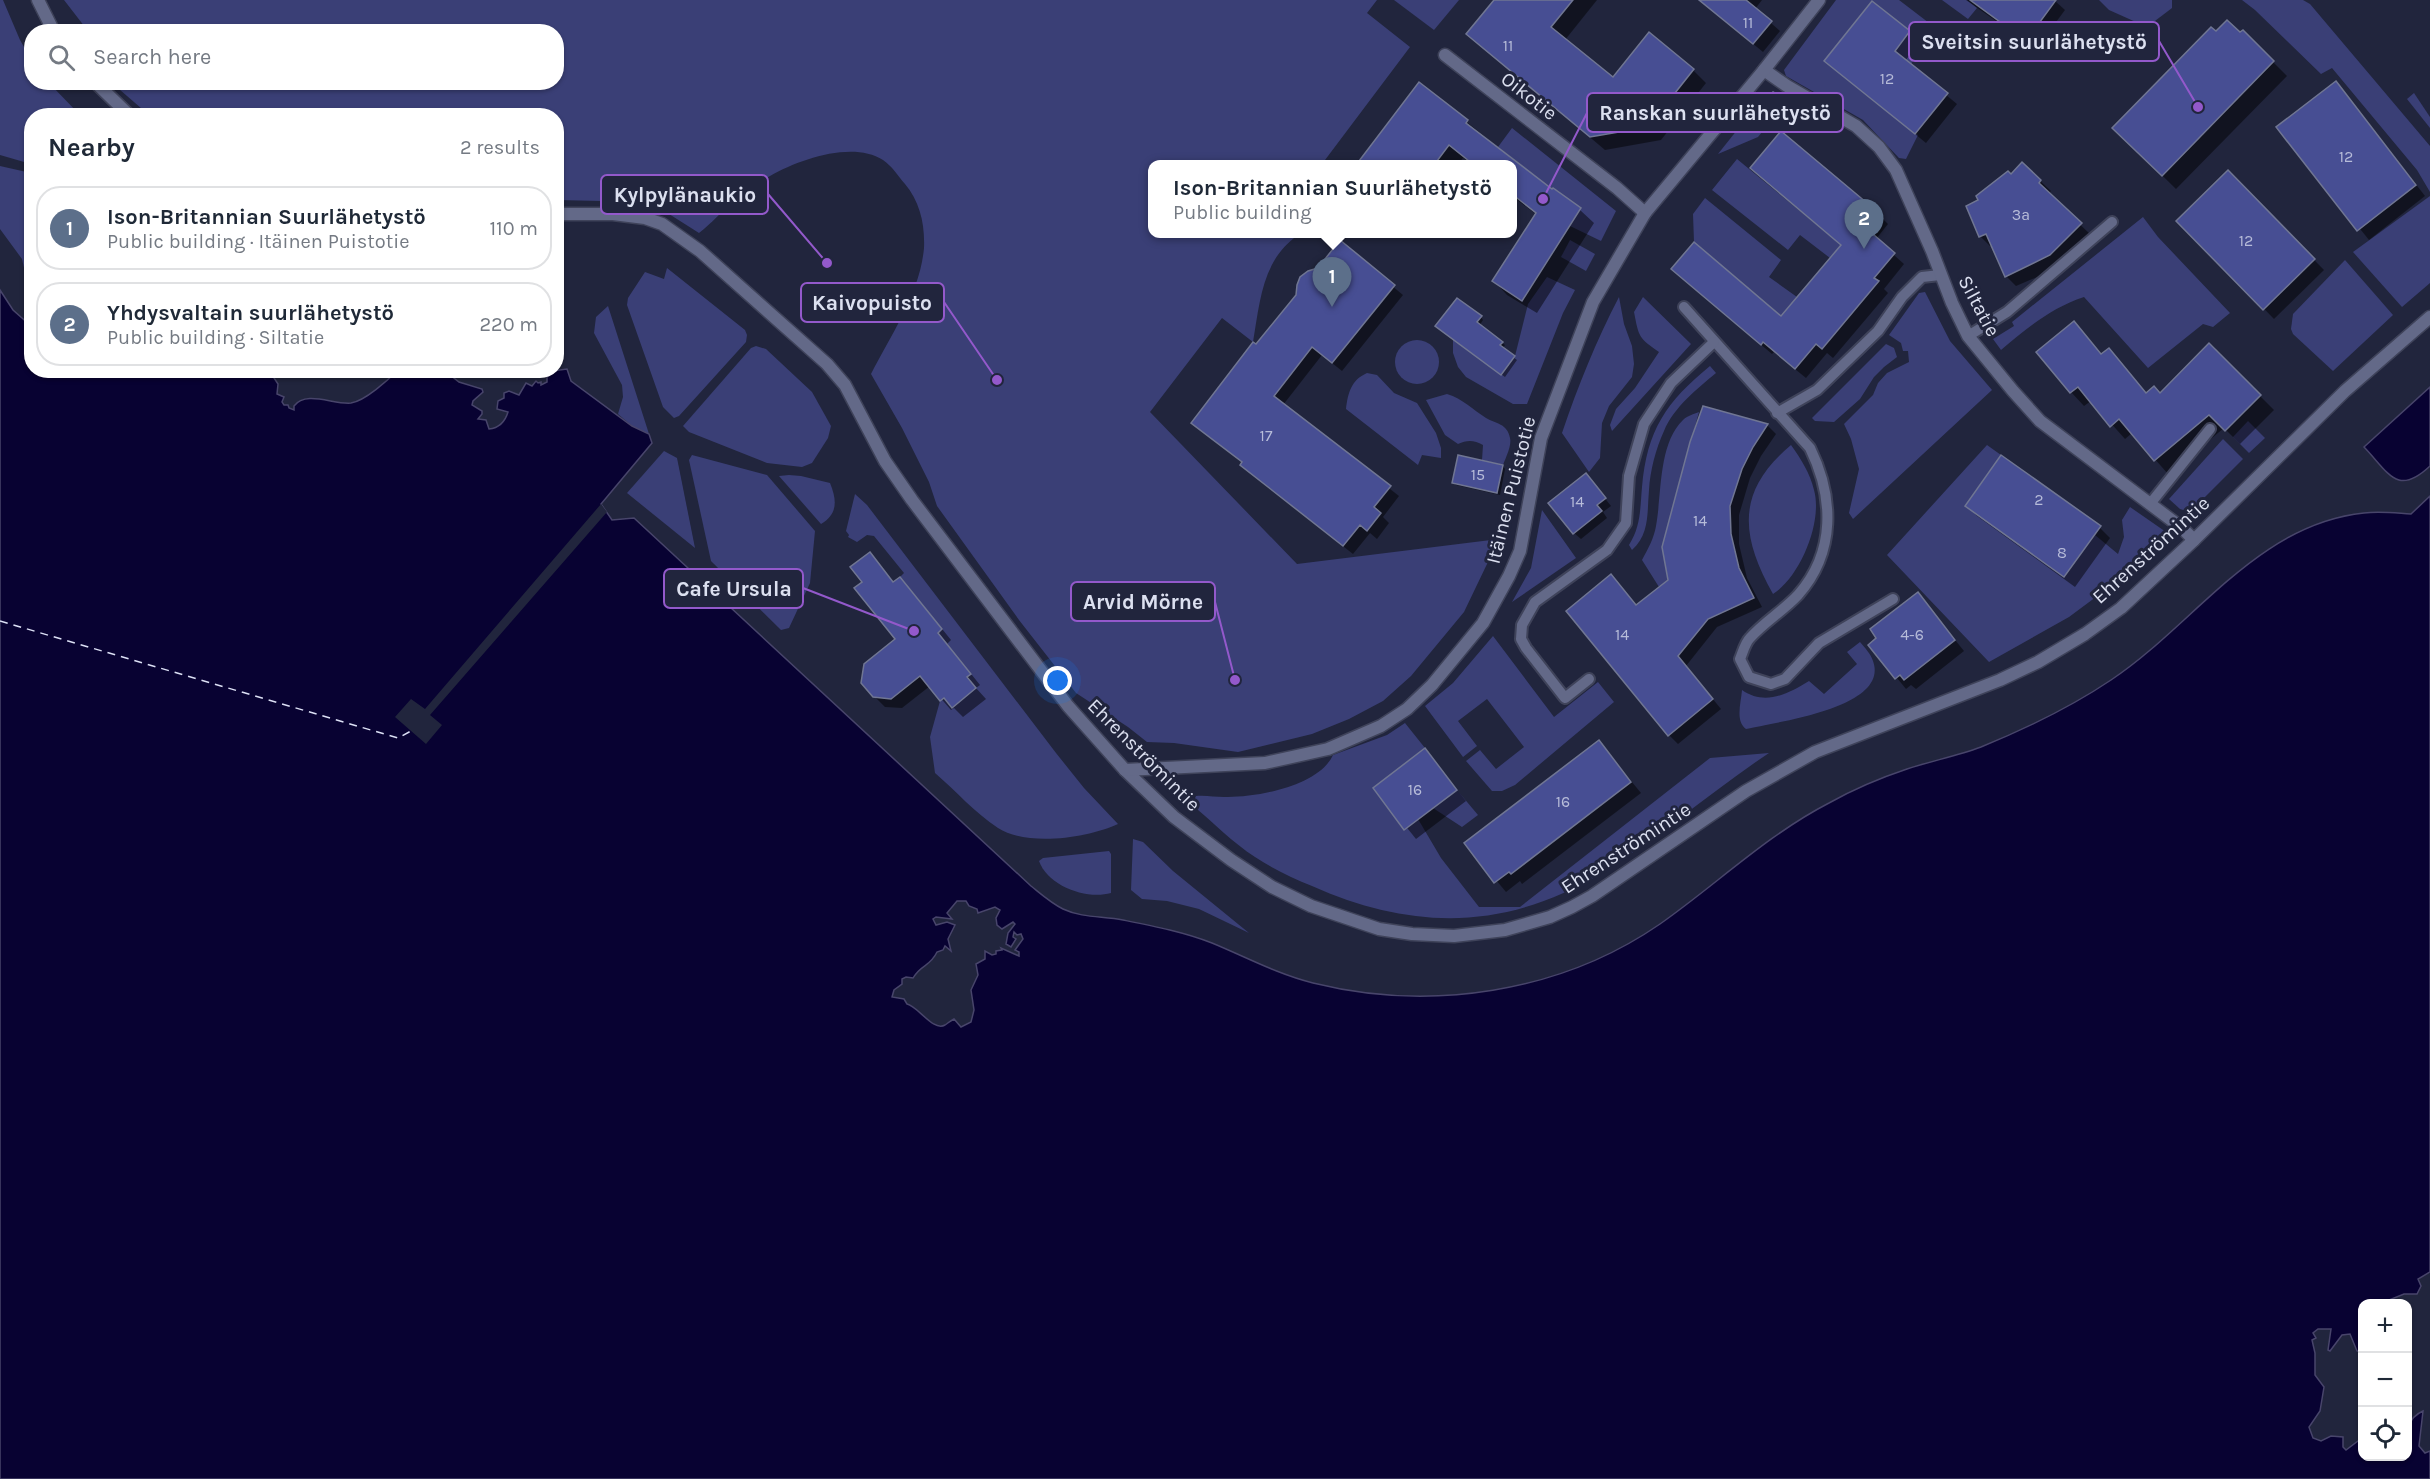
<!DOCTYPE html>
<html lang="en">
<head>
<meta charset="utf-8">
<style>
  body { margin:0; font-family:Karla,sans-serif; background:#f6f6f7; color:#1f2937 }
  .controls { position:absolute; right:18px; bottom:18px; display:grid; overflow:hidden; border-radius:12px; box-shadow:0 2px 4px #0004 }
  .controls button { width:54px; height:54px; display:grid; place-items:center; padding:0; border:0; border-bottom:2px solid #e0e1e3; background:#fff; color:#1f2937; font:30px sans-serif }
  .you { position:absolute; left:1058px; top:681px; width:21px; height:21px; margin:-15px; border:4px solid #fff; border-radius:50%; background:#1a73e8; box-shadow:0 0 0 9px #1a73e833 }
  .badge { display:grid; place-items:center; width:39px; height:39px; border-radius:50%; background:#5b6690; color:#fff; font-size:20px; font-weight:700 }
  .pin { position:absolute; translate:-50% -50px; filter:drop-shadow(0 2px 3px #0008) }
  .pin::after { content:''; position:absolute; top:32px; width:21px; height:18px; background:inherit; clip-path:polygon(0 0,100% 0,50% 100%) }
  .popup { position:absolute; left:1148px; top:160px; width:369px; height:78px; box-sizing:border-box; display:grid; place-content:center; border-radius:12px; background:#fff; filter:drop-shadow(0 2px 4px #0005); font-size:20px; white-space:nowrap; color:#747a83 }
  .popup b { font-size:22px; color:#1f2937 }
  .popup::after { content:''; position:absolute; left:50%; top:100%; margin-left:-12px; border:12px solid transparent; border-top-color:#fff }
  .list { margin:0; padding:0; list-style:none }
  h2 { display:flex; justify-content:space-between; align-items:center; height:78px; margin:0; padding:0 24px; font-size:26px }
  h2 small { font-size:20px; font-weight:400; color:#747a83 }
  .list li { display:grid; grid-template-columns:39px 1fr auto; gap:18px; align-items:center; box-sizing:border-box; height:84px; margin:0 12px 12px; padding:0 12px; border:2px solid #e0e1e3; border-radius:24px }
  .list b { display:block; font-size:22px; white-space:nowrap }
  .list p { margin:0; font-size:20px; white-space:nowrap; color:#747a83 }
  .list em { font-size:20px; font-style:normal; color:#747a83 }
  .icon { flex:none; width:33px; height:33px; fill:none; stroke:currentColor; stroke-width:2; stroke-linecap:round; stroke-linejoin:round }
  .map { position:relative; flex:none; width:2430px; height:1479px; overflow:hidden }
  .search { position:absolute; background:#fff; box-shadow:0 2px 4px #0004; left:24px; top:24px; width:540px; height:66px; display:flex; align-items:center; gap:15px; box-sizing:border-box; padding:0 21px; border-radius:24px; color:#747a83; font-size:22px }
  .panel { position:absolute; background:#fff; box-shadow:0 2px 4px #0004; left:24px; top:108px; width:540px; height:270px; border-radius:24px }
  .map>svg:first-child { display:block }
  .green { fill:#3a3f76 }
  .water { fill:#080232; stroke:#48456b; stroke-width:1.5; fill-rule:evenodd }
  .pier { fill:#21253d }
  .shadow { fill:#0007 }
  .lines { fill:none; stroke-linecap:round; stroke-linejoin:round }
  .ferry { stroke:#dce0f5; stroke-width:1.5; stroke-dasharray:8 6; stroke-linecap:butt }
  .building { fill:#474e93; stroke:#707693; stroke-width:1.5 }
  .lane-casing { stroke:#3f435a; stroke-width:14 }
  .street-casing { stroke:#3f435a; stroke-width:15 }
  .lane { stroke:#636988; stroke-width:10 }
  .street { stroke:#636988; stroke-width:12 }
  .labels { text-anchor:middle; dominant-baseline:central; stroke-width:6; stroke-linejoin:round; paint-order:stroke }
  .number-label { font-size:16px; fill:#b7bcd9 }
  .street-label { font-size:20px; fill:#dce0f0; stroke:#21253d }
  .leader { fill:none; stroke:#9359cb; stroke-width:2 }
  .callout-dot { fill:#9359cb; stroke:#21253d; stroke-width:2 }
  .callout { fill:#21253d; stroke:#9359cb; stroke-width:2 }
  .callout-label { font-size:21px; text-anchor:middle; font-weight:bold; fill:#dce0f0 }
</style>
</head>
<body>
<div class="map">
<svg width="2430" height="1479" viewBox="0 0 2430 1479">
  <rect width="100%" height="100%" fill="#21253d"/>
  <g class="green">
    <polygon points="0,0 3,0 20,40 31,59 32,82 49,83 80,115 32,116 31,164 0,155"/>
    <path d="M64,0H1377L1367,13L1410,47L1322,164H1152V234H1300C1262,258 1260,302 1253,342L1222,318L1150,412L1297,564L1499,539L1464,612L1411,676L1383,701L1349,719L1312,734L1238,752L1174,743L1147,742L1128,727L1076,693L1019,620L937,506L929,482L902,428L871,374C891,335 920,293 924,248C925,224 920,202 905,184C898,176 892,166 883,160C853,141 800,159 770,176C758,183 744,192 733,202C721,212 712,223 699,233L658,207L646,202L557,200L556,116L149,115L112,83L556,82V32L88,31Z"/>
    <polygon points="1394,0 1459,0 1434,30"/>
    <polygon points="1836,0 1899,0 1933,26 1911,64 1895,51 1910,31 1872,1 1824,61 1918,135 1906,159 1899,158 1863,120 1786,76 1784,70"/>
    <polygon points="1942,0 1967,0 1977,8 1968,19"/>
    <polygon points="2099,0 2172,0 2172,8 2147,27 2109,10"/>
    <polygon points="2242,0 2303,0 2310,4 2430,146 2430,192 2417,170 2332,68 2321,74 2255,10"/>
    <polygon points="2414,93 2430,117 2430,128 2407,99"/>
    <polygon points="1757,105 1775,116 1758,137 1718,154"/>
    <polygon points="1512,128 1616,211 1601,241 1570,226 1581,208 1553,188 1552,189 1498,147"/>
    <polygon points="1737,159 1841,245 1830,258 1800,235 1788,250 1712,190"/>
    <polygon points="0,166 31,173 31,292 29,290 22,259 0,229"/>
    <polygon points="2430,196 2430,283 2402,307 2353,252"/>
    <polygon points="1705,198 1781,260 1769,277 1797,297 1781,316 1694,242 1693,214"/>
    <path d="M2143,217L2158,237L2230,313L2213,327L2203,324L2148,368L2084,297C2051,308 2027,328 2001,350L1993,339L2014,326L2012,322Z"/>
    <polygon points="1570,240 1595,254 1586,271 1561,257"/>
    <polygon points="2345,260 2393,315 2333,371 2293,334 2291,329 2293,314"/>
    <polygon points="667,268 745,330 747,335 746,342 679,416 674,418 663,407 627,305 628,298 645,272 664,279"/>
    <polygon points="1547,277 1575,290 1563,313 1527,404 1513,404 1466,377 1458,367 1453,353 1453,339 1501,375 1515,356 1528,304"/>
    <polygon points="1925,292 1950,341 1992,390 1853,519 1849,513 1859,469 1851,439 1844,424 1873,395 1878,383 1887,373 1909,362 1908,351 1903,351 1901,343 1889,335 1919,293"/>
    <path d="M1619,297L1624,324L1632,346L1634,364L1632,377L1609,406L1602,423L1600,458L1589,472L1562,433C1578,386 1596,341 1619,297Z"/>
    <path d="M1643,297L1691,344L1612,431L1610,425L1616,409L1635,388L1659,352C1639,338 1639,338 1634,312Z"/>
    <polygon points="608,306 649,434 632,426 618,414 623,397 622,385 594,333 596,317"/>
    <circle cx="1417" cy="362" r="22"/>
    <polygon points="1886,344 1894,348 1897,357 1884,367 1874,377 1860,399 1834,422 1815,421 1812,418"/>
    <polygon points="756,346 766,349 812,392 831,426 828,438 812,463 802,467 767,463 689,432 683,426 751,348"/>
    <path d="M1710,366L1716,373C1697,389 1674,407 1664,431C1656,448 1650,471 1649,490C1647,512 1650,534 1632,550L1629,545C1641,526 1640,509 1642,487C1647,430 1666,402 1710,366Z"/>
    <path d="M1367,373L1377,375L1394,393L1417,403L1436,433L1441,448V458L1422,455L1418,465L1346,409C1348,393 1351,380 1367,373Z"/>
    <path d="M1447,394C1463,399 1472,409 1486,418C1496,424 1507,423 1510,438C1512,445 1506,457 1503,465L1482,460L1483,445C1474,440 1467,440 1458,444L1445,435L1426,400Z"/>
    <path d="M1699,412L1662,547L1668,580L1659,587L1642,560C1648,549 1654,538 1656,526C1662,494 1658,444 1683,420C1687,416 1694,414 1699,412Z"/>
    <polygon points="2248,421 2265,438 2249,453 2233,437"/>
    <polygon points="2223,439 2243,459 2190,512 2180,509 2169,499"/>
    <path d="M1791,445C1801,459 1810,473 1814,490C1823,522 1800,577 1773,594C1740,535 1736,491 1791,445Z"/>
    <polygon points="1987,445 2001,455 1965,506 2064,577 2095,535 2118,554 2124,537 2122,520 2130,507 2166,532 2104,591 2069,617 1989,662 1887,555"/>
    <polygon points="664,451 677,458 695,548 627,493"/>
    <polygon points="692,455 767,475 815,531 810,583 789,628 781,630 711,561 689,460"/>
    <path d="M789,475L801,476L830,483C837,500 838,514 821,524L779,476Z"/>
    <path d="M855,494L867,505L1056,753L1084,788L1118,824C1088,838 1027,847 998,828C975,813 956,791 935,773L930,737L940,701L944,698L952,708L976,688L938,633L941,629L900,577L904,573L874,536L867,535L857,542L848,537L849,535L846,531Z"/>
    <polygon points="1542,510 1576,558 1512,602 1531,568"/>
    <polygon points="1493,636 1554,717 1598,682 1614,702 1515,785 1502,791 1492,791 1466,761 1480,750 1496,769 1524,747 1487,699 1458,721 1477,746 1463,757 1425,706 1453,683"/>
    <path d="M1860,642C1865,648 1871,654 1873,661C1890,708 1775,722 1746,729C1735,721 1741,703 1742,690C1765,706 1788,694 1809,681L1824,694L1857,664L1847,652Z"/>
    <path d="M1405,723L1425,748L1373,788L1404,830L1418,819L1441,858L1479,907H1520L1710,758L1769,753C1712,791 1661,836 1603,872C1507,931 1413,931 1312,886C1293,878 1273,869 1255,857C1233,843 1213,822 1192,805L1196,796C1205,795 1215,797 1224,797C1256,798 1319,786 1333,755L1387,735Z"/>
    <polygon points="1457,790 1478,815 1462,827 1433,808"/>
    <polygon points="1133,839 1143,842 1173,871 1249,933 1199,909 1167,901 1142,899 1131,890"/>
    <path d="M1109,851L1111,854V893C1086,900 1048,886 1039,861L1043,858Z"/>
  </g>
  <g class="water">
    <path d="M0,290L13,310L31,326L32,370L275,371L278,375L274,378L278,384L277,394L284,397L282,402L284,405H288L289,408L294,410V406C306,390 334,405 351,403C365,401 388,380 397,371H445L459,382L482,389L483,392L473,401L472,405L482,411V414L478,419L486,420L489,429C499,428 505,422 508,412L497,409L498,401L504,398V393L509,391L519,395L526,383L532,386L536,381L538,383L541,382V385L547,382V377L552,371L567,369L571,381L632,426L649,434L652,443L601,504L612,520L634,518L1031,886C1041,894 1051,903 1063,909C1082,918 1102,916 1123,920C1153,926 1184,932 1212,943C1246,957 1277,974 1313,983C1430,1012 1560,993 1660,924C1717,884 1767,835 1829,803C1854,789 1880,778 1907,769C1931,761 1957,756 1981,747C2025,729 2071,707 2111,680C2195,624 2257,524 2364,513C2380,511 2395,513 2411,514L2430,496V1272L2418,1279L2421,1286L2417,1294H2404L2389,1300V1303L2362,1304V1350L2360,1352L2357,1351L2350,1334L2342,1335L2330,1351L2328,1350L2331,1329H2318L2313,1333L2316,1338L2312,1340L2315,1353V1375L2324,1387L2320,1411L2309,1427L2313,1438L2321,1441L2331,1436L2343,1437V1447L2346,1450L2362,1438V1456H2408C2408,1437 2403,1420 2423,1411L2419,1446L2425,1453L2430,1451V1479H0ZM957,901H966L969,906L977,909L978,913L995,907L1000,910L996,918L997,925L1002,929L1013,922L1015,924L1008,933L1006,944L1011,947L1016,939L1013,937L1014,932L1017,935L1021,934L1023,939L1015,950L1019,952V956L1001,948L1002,950L996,951V954L992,955L985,951V959L976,964L978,975L971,990L974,1010L971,1022L961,1027L954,1019C950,1021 948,1023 945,1025C933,1032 918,1006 907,1004L904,999L892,997L894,990L902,984V979L906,977L913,978C921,964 930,967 937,952L943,950L945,946L951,951L948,939L955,925L947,922L936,925L933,919L936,917L952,919L947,913Z"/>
    <path d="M2430,387V466C2397,497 2389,473 2364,447Z"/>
  </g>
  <polygon class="pier" points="601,504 607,512 430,715 442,725 426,744 395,717 411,699 425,709"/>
  <g class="shadow">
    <polygon points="1496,0 1597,0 1565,40 1613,79 1693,70 1706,83 1661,140 1605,150 1468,34"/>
    <polygon points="1700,0 1762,0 1755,9 1780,31 1763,52"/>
    <polygon points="1966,0 2054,0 2065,10 2036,49"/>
    <polygon points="1872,3 1920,42 1905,61 1957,104 1926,143 1826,61"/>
    <polygon points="2243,32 2287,76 2176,189 2114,128 2216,34 2240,34"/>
    <polygon points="1420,84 1552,191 1553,190 1580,210 1594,223 1537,313 1507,295 1494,281 1537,215 1512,196 1512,164 1472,164 1463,158 1458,164 1358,164"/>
    <polygon points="2346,94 2425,196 2369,240 2279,128"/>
    <polygon points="1803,110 1806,113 1796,129 1768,112"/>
    <polygon points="2022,164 2051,191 2048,194 2091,235 2044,274 2016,286 2006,276 1992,245 1990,246 1980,236 1980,201 2011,176"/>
    <polygon points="2228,172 2324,270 2274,319 2179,221"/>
    <polygon points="1878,214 1888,224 1876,239 1904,264 1884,289 1888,293 1833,358 1827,353 1806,378 1774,352 1772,354 1683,279 1781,318"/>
    <polygon points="1340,243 1403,295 1342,371 1322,355 1283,405 1399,496 1383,517 1389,523 1377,539 1370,533 1353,554 1251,474 1242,465 1243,464 1193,423"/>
    <polygon points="1481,317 1483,320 1479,326 1502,343 1505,345 1502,349 1517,360 1505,377 1440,329"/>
    <polygon points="2074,323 2103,355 2109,350 2147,394 2160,395 2209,345 2274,410 2240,444 2224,428 2168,474 2132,433 2125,439 2091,401 2084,406 2071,392"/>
    <polygon points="1703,408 1768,426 1776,434 1761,456 1750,478 1739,515 1739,544 1747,578 1762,607 1717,627 1686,666 1721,709 1678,744 1669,735 1611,576 1637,606 1669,581"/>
    <polygon points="2001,457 2100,528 2110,538 2075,587 1977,516 1967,506"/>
    <polygon points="1503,466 1505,469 1500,495 1456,485 1453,483"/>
    <polygon points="1592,482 1611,506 1603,512 1607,518 1581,539 1574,533"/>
    <polygon points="869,554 894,583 899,579 910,589 951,640 947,644 980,685 976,688 986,699 963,717 954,708 951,710 930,686 902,708 885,707 874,696 897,639 864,582"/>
    <polygon points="1918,594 1964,651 1916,689 1911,685 1906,689 1870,645"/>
    <polygon points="1599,742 1641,793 1522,884 1520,881 1506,892 1466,844"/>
    <polygon points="1425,750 1466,801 1416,839 1375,788"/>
  </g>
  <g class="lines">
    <polyline class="ferry" points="0,621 398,738 411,731"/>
  </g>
  <g class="building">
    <polygon points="1494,0 1573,0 1551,27 1613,77 1649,32 1694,69 1648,127 1590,137 1466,34"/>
    <polygon points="1699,0 1746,0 1772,21 1753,44"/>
    <polygon points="1970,0 2056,0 2026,41"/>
    <polygon points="1872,1 1910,31 1895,51 1948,93 1915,134 1824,61"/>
    <polygon points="2227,20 2240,32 2243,30 2274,61 2162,176 2112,128 2211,27 2216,31"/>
    <polygon points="2336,81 2416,185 2357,231 2276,127"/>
    <polygon points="1419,82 1468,120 1466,123 1552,189 1553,188 1581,208 1522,301 1492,281 1536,213 1512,194 1512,165 1474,165 1449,145 1434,165 1356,165"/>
    <polygon points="1773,92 1804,109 1793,127 1763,110"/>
    <polygon points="1781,131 1879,213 1866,228 1895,253 1874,278 1879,281 1822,349 1816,344 1795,369 1763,342 1761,345 1671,269 1694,242 1781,316 1841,245 1750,168"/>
    <polygon points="2022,162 2041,180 2039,183 2082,223 2050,255 2005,277 1986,234 1979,237 1966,206 1978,200 1976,196 2008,171 2011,174"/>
    <polygon points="2228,170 2315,259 2263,310 2176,221"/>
    <polygon points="1340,240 1395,285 1332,363 1312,347 1274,396 1391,486 1374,507 1381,513 1367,531 1360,525 1343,546 1240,465 1242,462 1191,423 1253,342 1256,344 1296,295 1297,285 1300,277 1308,271 1318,268"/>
    <polygon points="1457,298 1482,316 1477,322 1503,342 1500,345 1515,356 1501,375 1435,326"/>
    <polygon points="2074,321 2101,354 2109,348 2146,393 2154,386 2160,393 2209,343 2261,395 2225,431 2209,415 2154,461 2119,419 2110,427 2078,387 2070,393 2036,352"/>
    <polygon points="1703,406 1768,424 1753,447 1742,469 1730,506 1731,534 1739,568 1754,598 1708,619 1678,656 1713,699 1668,736 1566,611 1611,574 1636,605 1668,580 1662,547 1690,442"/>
    <polygon points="1458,455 1503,465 1497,493 1452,483"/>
    <polygon points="2001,455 2101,526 2064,577 1965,506"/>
    <polygon points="1586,473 1606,498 1597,505 1602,511 1573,534 1548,503"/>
    <polygon points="870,552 893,582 900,577 942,629 938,633 971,674 967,677 976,688 952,708 944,698 940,701 920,676 891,699 873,697 861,683 864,664 895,639 854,588 862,582 850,567"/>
    <polygon points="1918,592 1955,640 1904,680 1900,675 1895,679 1868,645 1876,638 1870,629"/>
    <polygon points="1599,740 1631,782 1511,874 1509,872 1494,883 1464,843"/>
    <polygon points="1425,748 1457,790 1404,830 1373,788"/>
  </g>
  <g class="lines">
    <defs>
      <g id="lane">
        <path d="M1684,307L1810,448C1834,497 1836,552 1798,595C1783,611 1764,622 1750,638C1745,643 1743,652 1740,659L1749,677L1771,684L1785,679L1819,643L1893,599"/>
        <polyline points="1968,336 2007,312 2112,222"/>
        <polyline points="1777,413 1817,390 1878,331 1902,297 1922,277 1940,275"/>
        <polyline points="2150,504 2210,429"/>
        <polyline points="1589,679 1565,698 1526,648 1521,639 1522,625 1535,602 1607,550 1626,523 1629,476 1644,424 1671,383 1714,342"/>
      </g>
      <g id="street">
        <polyline points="38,0 54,32"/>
        <polyline points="1445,55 1617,188 1645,213"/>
        <polyline points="1764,70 1787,86 1856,126 1879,147 1896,170 1932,251 1952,303 1968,336 2013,391 2040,421 2182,528 2194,540"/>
        <polyline points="95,82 130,116"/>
        <polyline points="556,214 613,214 645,218 662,224 700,251 827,364 845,385 885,461 912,500 1068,706 1125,770 1174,817 1231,860 1272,887 1311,906 1379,929 1412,934 1454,936 1505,930 1550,917 1572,907 1592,896 1746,791 1815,752 2000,680 2038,662 2085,634 2121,608 2194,540 2345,391 2430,317"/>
        <polyline points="1125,770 1265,763 1328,749 1381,726 1407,709 1432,685 1483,623 1509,576 1520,551 1541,438 1593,302 1645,213 1764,70 1819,0"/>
      </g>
    </defs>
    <use href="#lane" class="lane-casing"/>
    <use href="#street" class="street-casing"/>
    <use href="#lane" class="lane"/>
    <use href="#street" class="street"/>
  </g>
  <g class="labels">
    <g class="number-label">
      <text x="1748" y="22">11</text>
      <text x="1508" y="45">11</text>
      <text x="1887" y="78">12</text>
      <text x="2346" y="156">12</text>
      <text x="2021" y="214">3a</text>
      <text x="2246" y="240">12</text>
      <text x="1266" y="435">17</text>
      <text x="1478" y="474">15</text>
      <text x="2039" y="499">2</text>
      <text x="1577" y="501">14</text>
      <text x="1700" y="520">14</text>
      <text x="2062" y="552">8</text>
      <text x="1622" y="634">14</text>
      <text x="1912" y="634">4-6</text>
      <text x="1415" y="789">16</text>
      <text x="1563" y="801">16</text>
    </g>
    <g class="street-label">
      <text transform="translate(1529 96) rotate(38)">Oikotie</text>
      <text transform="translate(1979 306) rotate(62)">Siltatie</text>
      <text transform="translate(1511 490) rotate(-76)">Itäinen Puistotie</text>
      <text transform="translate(2151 550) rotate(-42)">Ehrenströmintie</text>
      <text transform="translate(1144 755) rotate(45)">Ehrenströmintie</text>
      <text transform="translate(1626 848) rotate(-33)">Ehrenströmintie</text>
    </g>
  </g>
  <path class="leader" d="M2198 107L2159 41M1543 199L1587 113M827 263L768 194M997 380L944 302M914 631L803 588M1235 680L1215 602"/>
  <g class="callout-dot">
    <circle cx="2198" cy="107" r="6"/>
    <circle cx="1543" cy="199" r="6"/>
    <circle cx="827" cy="263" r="6"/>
    <circle cx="997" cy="380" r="6"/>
    <circle cx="914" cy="631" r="6"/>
    <circle cx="1235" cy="680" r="6"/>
  </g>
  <g class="callout">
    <rect x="1909" y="22" width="250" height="39" rx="6"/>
    <rect x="1587" y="93" width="256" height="39" rx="6"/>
    <rect x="601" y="175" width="167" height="39" rx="6"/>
    <rect x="801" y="283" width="143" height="39" rx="6"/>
    <rect x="664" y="569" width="139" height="39" rx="6"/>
    <rect x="1071" y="582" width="144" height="39" rx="6"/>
  </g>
  <g class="callout-label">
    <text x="2034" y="49">Sveitsin suurlähetystö</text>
    <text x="1715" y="120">Ranskan suurlähetystö</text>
    <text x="685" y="202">Kylpylänaukio</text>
    <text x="872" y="310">Kaivopuisto</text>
    <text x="734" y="596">Cafe Ursula</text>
    <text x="1143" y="609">Arvid Mörne</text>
  </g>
</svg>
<div class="controls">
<button>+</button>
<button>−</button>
<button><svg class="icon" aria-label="locate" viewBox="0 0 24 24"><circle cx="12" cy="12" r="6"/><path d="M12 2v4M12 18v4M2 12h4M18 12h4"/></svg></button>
</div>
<div class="you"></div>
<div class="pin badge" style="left:1332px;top:307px;background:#5c6f8a">1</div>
<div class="popup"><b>Ison-Britannian Suurlähetystö</b>Public building</div>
<div class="pin badge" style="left:1864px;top:249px;background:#5c6f8a">2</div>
<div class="search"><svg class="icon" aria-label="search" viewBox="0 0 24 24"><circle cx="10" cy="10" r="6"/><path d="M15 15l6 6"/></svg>Search here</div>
<section class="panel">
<h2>Nearby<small>2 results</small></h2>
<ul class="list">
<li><span class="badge" style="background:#5c6f8a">1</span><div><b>Ison-Britannian Suurlähetystö</b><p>Public building · Itäinen Puistotie</p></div><em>110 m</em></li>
<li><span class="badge" style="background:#5c6f8a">2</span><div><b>Yhdysvaltain suurlähetystö</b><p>Public building · Siltatie</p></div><em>220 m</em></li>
</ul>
</section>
</div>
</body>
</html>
